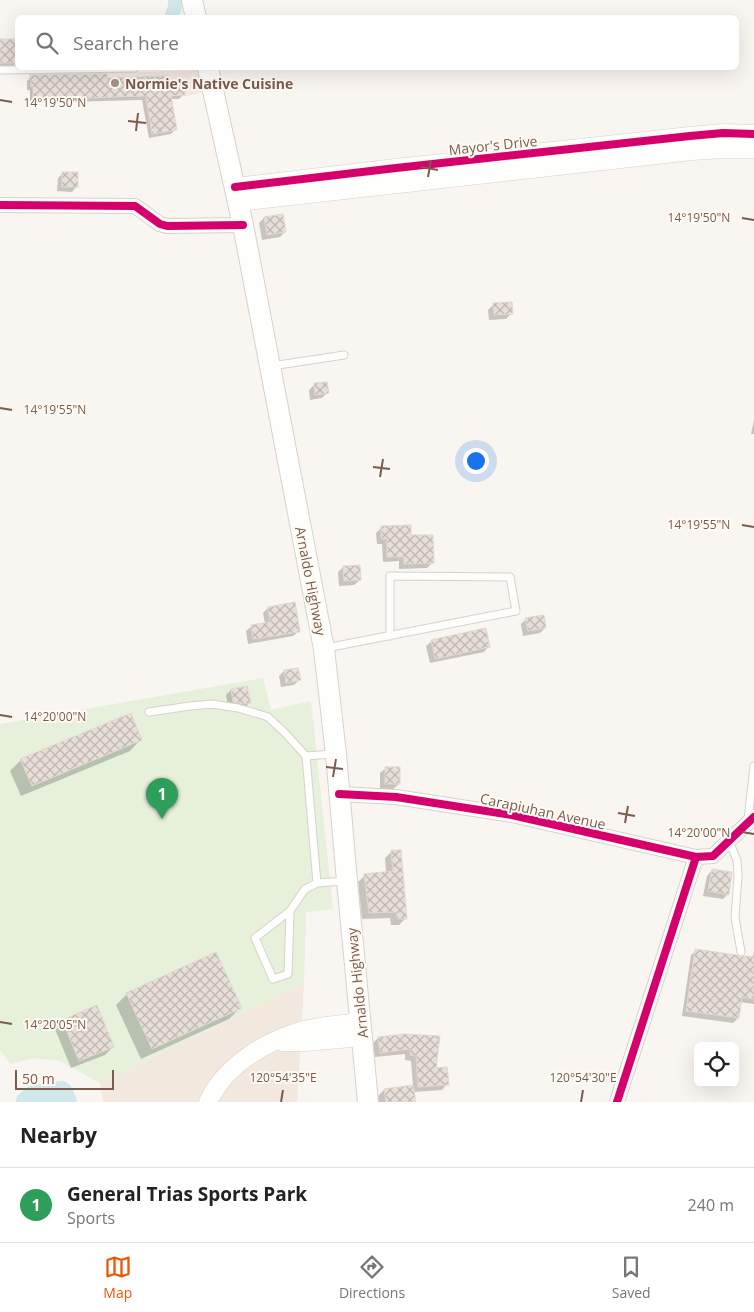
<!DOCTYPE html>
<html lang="en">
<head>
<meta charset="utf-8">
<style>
  body { margin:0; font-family:"Open Sans",sans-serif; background:#f6f6f6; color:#222 }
  .controls { position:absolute; right:15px; bottom:15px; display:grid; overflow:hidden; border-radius:8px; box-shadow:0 5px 20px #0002 }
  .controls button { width:45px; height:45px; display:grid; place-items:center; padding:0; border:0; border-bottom:1px solid #e0e0e0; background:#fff; color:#222; font:25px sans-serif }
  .scale { position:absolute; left:15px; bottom:12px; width:99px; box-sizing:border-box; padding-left:5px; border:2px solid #7a5c4d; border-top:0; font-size:14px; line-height:18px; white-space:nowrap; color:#7a5c4d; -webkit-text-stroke:4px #fffaf3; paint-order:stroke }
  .you { position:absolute; left:475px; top:460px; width:18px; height:18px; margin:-12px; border:4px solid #fff; border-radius:50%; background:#1a73e8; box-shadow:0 0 0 8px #1a73e833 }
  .badge { display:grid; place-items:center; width:32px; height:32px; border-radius:50%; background:#ea580c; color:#fff; font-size:16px; font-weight:700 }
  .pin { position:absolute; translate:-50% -41px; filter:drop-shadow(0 1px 2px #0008) }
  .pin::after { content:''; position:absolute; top:26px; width:18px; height:15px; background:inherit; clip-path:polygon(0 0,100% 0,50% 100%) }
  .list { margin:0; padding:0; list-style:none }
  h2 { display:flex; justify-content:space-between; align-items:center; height:65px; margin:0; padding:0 20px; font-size:21px }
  h2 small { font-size:16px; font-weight:400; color:#767676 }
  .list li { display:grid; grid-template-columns:32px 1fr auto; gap:15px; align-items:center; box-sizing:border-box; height:75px; padding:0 20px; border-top:1px solid #e0e0e0 }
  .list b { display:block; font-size:19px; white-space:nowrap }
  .list p { margin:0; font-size:16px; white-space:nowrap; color:#767676 }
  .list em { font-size:16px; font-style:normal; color:#767676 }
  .icon { flex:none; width:28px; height:28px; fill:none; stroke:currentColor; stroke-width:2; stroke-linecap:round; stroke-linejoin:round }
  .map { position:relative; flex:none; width:754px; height:1102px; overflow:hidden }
  .search { position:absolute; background:#fff; box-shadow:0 5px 20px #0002; left:15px; right:15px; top:15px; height:55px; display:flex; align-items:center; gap:12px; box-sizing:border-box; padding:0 18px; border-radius:8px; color:#767676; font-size:19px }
  .sheet { height:140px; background:#fff }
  nav { display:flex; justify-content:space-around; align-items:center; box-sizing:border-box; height:70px; border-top:1px solid #e0e0e0; background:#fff; font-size:14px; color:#767676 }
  nav a { display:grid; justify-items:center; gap:2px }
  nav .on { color:#ea580c }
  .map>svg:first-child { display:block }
  .residential { fill:#f2e8de }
  .commercial { fill:#f6e8e1 }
  .pitch { fill:#e7f0db }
  .shadow { fill:#0003 }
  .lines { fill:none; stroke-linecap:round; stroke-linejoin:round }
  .canal { stroke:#d0e8ea; stroke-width:14 }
  .river { stroke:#d0e8ea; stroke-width:24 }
  .building { fill:url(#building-cross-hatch); stroke:#e2d8d2 }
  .service-casing { stroke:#d7d1cb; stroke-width:9 }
  .minor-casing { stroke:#d7d1cb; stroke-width:16 }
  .tertiary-casing { stroke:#d7d1cb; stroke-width:19 }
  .secondary-casing { stroke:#d9d2cb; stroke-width:22 }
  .service { stroke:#fefefd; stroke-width:7 }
  .minor { stroke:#fefefd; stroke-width:14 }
  .tertiary { stroke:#fefefd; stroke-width:18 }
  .secondary { stroke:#fefefd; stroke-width:20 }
  .cycleway-casing { stroke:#fffaf3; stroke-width:11 }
  .cycleway { stroke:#d6006c; stroke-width:8 }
  .ticks { fill:none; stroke:#7a5c4d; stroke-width:2 }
  .poi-dot { fill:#a69286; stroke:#fffaf3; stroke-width:2 }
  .labels { text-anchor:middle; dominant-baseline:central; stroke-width:4; stroke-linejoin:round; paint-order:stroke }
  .poi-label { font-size:14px; font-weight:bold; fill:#7a5c4d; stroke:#fffaf3; text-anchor:start }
  .street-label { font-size:14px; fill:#7a5c4d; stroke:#fffaf3 }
  .ticks-label { font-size:12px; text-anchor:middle; fill:#7a5c4d; stroke:#fffaf3; stroke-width:4; stroke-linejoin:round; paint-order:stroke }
</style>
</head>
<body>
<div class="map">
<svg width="754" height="1102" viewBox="0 0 754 1102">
  <defs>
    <pattern id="building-cross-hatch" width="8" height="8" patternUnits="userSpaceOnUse" patternTransform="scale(1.25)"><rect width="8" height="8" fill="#e6ded7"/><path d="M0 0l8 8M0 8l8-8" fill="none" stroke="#bfb7b1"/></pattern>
  </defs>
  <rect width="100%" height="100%" fill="#f9f5f0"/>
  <polygon class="residential" points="304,983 297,1102 103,1102 100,1083"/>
  <polygon class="commercial" points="108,70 112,73 197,70 203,92 188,96 30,101 29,73"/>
  <polygon class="pitch" points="263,678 271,710 311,701 333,909 306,912 304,983 100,1083 60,1061 33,1058 10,1064 0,1050 0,724"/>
  <g class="shadow">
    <polygon points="0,41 17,62 9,70 0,71"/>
    <polygon points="31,77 106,79 168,86 183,95 179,99 170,99 175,130 171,134 149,138 142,100 30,103 30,90 27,90 27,81"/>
    <polygon points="63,173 77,186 72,192 57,191 58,178"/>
    <polygon points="264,218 285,232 280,237 262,240 259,223"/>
    <polygon points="494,304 512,313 506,319 489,320 488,310"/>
    <polygon points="314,385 327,393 322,398 310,400 309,390"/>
    <polygon points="754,420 754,434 751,434"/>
    <polygon points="381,528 410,537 432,563 427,568 399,569 399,561 383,562 382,544 377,544 376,533"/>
    <polygon points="343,567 360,580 354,585 339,586 338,572"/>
    <polygon points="294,604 299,631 293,636 248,644 246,631 252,626 265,624 263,613 268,608"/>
    <polygon points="526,619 545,628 540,633 523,636 521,624"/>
    <polygon points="432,641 489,646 484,652 430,663 426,646"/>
    <polygon points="284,671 299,680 294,685 281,687 279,676"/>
    <polygon points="231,690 249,703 244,708 228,707 226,695"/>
    <polygon points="140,740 130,751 21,796 10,771 21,760"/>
    <polygon points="386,768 399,784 393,789 380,789 380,773"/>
    <polygon points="392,851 406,918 399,925 391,925 390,918 362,919 358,882 365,875 386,873 385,858"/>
    <polygon points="712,870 728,894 723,899 703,896 707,876"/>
    <polygon points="696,950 739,958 752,958 754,952 754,1004 740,1002 738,1018 733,1023 682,1016 691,955"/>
    <polygon points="127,994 240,1008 229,1019 141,1059 116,1005"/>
    <polygon points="63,1021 113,1047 105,1055 71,1068 55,1029"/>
    <polygon points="405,1035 447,1084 442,1090 413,1092 414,1102 378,1102 377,1097 384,1090 413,1086 411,1061 405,1060 405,1054 375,1057 373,1043 378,1038"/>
  </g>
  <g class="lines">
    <polyline class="canal" points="171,18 175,7 175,0"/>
    <polyline class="river" points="28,1102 35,1097 61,1093 65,1102"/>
  </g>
  <g class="building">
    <rect x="0" y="39" width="18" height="24"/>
    <polygon points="107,74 107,78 169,76 170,85 185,85 185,95 171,96 177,130 152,134 146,96 33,100 33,87 31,87 30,75"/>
    <rect x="62" y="172" width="16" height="15"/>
    <polygon points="283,214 286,232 267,235 264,217"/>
    <polygon points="512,302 513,314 494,315 493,303"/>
    <polygon points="327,382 329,393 315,395 314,383"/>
    <polygon points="411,525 411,535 433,535 434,563 404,564 404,557 387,557 387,539 381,539 381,526"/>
    <polygon points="360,565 361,580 344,581 343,566"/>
    <polygon points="295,602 300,632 253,639 251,625 270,622 268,607"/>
    <polygon points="544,615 546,628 528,631 525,618"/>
    <polygon points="486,628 490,647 435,659 431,640"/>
    <polygon points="298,668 301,680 286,683 284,670"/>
    <polygon points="247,686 251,703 244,704 233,702 231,689"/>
    <polygon points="131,713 142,740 32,786 20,759"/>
    <rect x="385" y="767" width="15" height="17"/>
    <polygon points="391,850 401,850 407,919 397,919 397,912 369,913 364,874 393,871"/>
    <polygon points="712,869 732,872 729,895 708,891"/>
    <polygon points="695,949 737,955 740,957 745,956 754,957 754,999 742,997 739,1018 686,1011"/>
    <polygon points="216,952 242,1008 152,1049 126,993"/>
    <polygon points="97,1005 114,1047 79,1061 62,1020"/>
    <polygon points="405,1034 440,1036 436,1068 447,1067 449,1085 418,1087 416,1056 410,1055 410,1049 380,1053 378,1037"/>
    <polygon points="413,1085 416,1102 386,1102 384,1089"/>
  </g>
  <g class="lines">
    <defs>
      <g id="service">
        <polyline points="0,70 135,68"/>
        <polyline points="272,366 344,355"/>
        <polyline points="326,648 516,611 510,577 390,576 390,636"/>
        <polyline points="149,712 190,706 212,704 238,708 262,715 268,717 285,733 306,756"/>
        <polyline points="748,820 754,766"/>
        <polyline points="729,841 737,860 738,876 735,917 741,952"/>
        <polyline points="317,883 306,756 333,754"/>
        <polyline points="290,911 288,974 273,979 255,938 290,911 305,889 317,883 344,881"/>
      </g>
      <g id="minor">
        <polyline points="0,205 135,206 160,224 167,226 243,225"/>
        <polyline points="339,794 396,797 512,815 696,857 713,856 754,817"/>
        <polyline points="617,1102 696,857"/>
      </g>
      <g id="tertiary">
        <polyline points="235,187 396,168 690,136 723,133 754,134"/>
        <polyline points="238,202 692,151 723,149 754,149"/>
        <polyline points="282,1042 306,1042 362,1037"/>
        <path d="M208,1102C225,1065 266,1041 304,1030C320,1026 343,1024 361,1022"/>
      </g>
      <g id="secondary">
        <polyline points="192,0 196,18"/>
        <polyline points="208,68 243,225 324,649 336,754 347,881 368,1102"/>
      </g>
    </defs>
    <use href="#service" class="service-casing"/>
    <use href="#minor" class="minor-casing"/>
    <use href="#tertiary" class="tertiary-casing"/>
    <use href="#secondary" class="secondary-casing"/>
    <use href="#service" class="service"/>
    <use href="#minor" class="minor"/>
    <use href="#tertiary" class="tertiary"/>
    <use href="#secondary" class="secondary"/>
    <defs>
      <g id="cycleway">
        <polyline points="235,187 396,168 690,136 723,133 754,134"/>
        <polyline points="0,205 135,206 160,224 167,226 243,225"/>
        <polyline points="339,794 396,797 512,815 696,857 713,856 754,817"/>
        <polyline points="617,1102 696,857"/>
      </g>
    </defs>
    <use href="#cycleway" class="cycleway-casing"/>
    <use href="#cycleway" class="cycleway"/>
  </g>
  <path class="ticks" d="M0,100L12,102M128,121L146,123M136,131L138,113M421,167L438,170M428,177L431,160M742,218L754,220M0,408L12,410M373,467L390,469M380,477L383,459M742,525L754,527M0,715L12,717M326,767L343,769M333,777L336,759M618,813L635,816M625,823L628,806M742,832L754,834M0,1022L12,1024M281,1102L283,1090M581,1102L583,1090"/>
  <circle class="poi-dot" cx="115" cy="83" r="5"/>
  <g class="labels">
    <g class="poi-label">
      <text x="125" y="83">Normie's Native Cuisine</text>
    </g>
    <g class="street-label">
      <text transform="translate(493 145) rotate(-6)">Mayor's Drive</text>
      <text transform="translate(311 581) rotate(79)">Arnaldo Highway</text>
      <text transform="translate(543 811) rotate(12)">Carapiuhan Avenue</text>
      <text transform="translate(357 983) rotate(-96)">Arnaldo Highway</text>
    </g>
  </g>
  <g class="ticks-label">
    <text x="55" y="107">14°19'50"N</text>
    <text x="699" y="222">14°19'50"N</text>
    <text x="55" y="414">14°19'55"N</text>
    <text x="699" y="529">14°19'55"N</text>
    <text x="55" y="721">14°20'00"N</text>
    <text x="699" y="837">14°20'00"N</text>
    <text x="55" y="1029">14°20'05"N</text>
    <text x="283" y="1082">120°54'35"E</text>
    <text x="583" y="1082">120°54'30"E</text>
  </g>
</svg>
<div class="controls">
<button><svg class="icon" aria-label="locate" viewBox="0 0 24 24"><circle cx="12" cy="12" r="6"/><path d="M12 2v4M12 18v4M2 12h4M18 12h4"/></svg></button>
</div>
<div class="scale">50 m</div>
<div class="you"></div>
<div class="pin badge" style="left:162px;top:819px;background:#2e9e5b">1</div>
<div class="search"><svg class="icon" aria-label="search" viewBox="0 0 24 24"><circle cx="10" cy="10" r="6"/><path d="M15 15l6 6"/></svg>Search here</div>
</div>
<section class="sheet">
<h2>Nearby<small></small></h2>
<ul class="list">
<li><span class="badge" style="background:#2e9e5b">1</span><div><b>General Trias Sports Park</b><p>Sports</p></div><em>240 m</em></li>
</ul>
</section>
<nav>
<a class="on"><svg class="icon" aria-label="map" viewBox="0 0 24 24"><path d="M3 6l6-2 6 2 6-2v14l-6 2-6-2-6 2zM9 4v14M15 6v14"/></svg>Map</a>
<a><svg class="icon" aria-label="directions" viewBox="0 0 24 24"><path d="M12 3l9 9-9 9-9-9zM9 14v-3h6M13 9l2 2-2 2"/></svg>Directions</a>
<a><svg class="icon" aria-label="saved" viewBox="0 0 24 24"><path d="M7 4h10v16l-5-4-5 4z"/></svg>Saved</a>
</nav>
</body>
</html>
